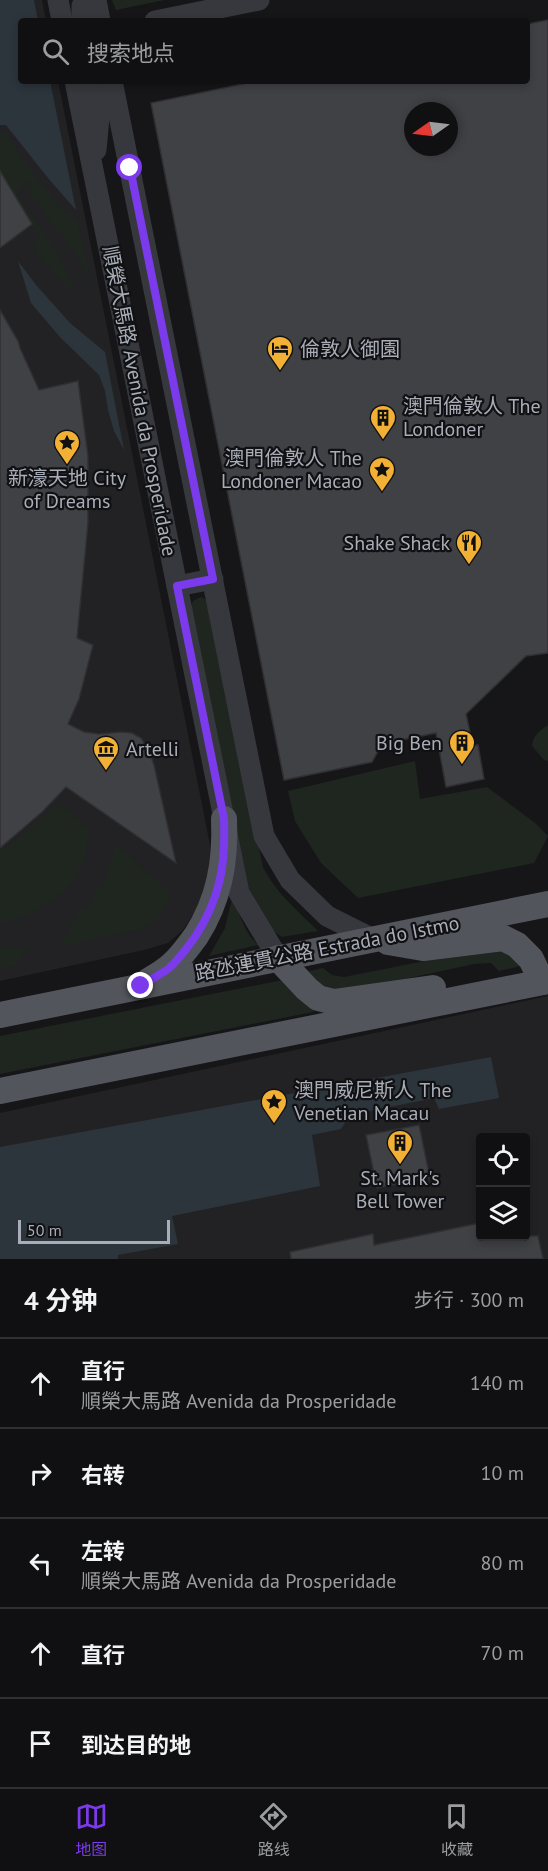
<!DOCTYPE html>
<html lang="zh">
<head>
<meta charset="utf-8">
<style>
  body { margin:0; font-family:"PT Sans","Noto Sans SC",sans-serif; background:#1e1e20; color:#f1f3f6 }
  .controls { position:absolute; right:18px; bottom:18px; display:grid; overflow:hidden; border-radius:6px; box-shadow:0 3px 9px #0003 }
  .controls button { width:54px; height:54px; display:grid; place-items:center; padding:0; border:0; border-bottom:2px solid #303032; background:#101012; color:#f1f3f6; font:30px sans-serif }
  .compass { position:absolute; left:404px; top:102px; width:54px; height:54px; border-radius:50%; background:#101012; box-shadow:0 3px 9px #0003; rotate:256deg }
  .scale { position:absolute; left:18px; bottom:15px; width:152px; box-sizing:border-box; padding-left:6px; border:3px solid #a8adb8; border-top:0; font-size:16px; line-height:21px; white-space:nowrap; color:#a8adb8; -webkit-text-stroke:4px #111113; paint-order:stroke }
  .stop { position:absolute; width:18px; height:18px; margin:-14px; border:4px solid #7c3aed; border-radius:50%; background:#fff }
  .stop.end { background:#7c3aed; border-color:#fff; box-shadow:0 2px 6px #0008 }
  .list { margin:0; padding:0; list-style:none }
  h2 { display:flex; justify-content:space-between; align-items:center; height:78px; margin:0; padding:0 24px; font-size:26px }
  h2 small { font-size:20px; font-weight:400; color:#9c9d9f }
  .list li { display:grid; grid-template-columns:39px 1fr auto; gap:18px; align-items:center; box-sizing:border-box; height:90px; padding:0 24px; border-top:2px solid #303032 }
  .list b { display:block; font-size:22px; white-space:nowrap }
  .list p { margin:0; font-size:20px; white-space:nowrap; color:#9c9d9f }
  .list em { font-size:20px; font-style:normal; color:#9c9d9f }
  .icon { flex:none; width:33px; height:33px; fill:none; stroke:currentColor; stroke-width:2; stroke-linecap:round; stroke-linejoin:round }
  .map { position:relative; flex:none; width:548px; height:1259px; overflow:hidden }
  .search { position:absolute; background:#101012; box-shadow:0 3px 9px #0003; left:18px; right:18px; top:18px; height:66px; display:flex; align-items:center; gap:15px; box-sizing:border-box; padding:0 21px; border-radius:6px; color:#9c9d9f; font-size:22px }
  .sheet { height:528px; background:#101012 }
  nav { display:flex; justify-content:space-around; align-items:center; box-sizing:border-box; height:84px; border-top:2px solid #303032; background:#101012; font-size:16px; color:#9c9d9f }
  nav a { display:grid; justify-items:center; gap:3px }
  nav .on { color:#7c3aed }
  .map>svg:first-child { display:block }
  .built { fill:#222225; fill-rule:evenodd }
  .green { fill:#1e261f }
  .water { fill:#2c353c }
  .building { fill:#404145; stroke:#303034; stroke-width:1.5; fill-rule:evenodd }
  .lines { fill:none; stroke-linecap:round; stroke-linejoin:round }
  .minor { stroke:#37383d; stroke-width:21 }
  .major { stroke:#53555c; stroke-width:26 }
  .route { stroke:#7c3aed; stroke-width:8 }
  .labels { text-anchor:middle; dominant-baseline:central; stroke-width:4.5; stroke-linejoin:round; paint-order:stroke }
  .poi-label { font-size:20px; fill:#a8adb8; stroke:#111113; text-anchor:start }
  .street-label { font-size:20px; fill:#a8adb8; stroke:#111113 }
</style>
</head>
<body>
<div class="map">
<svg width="548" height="1259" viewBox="0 0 548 1259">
  <rect width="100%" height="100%" fill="#161618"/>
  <g class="built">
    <polygon points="0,0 42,0 46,21 21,21 21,81 58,81 211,850 208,874 199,906 183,930 168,943 144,950 0,981"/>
    <path d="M548,996V1259H0V1113ZM480,1138H526V1236H480Z"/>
  </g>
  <g class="green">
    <polygon points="113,0 165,0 116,10 112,1"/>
    <path d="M5,132L29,168L58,204L78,222L91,283L72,248L34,199L27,180L16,192C37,226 64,256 76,294L53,272L31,245L40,237L0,169V133Z"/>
    <path d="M201,597L205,599L208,604L263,867C276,893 298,911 318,931L282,937L269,928L247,886L191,606L193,601Z"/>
    <path d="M548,725V761L544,760L532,746C533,736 539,731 548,725Z"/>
    <polygon points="415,761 420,799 487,787 535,823 548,836 534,863 358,898 321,863 295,821 288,791"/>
    <path d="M57,803L89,829C88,837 87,845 86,853C76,892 37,917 0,923V852L31,828Z"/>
    <path d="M114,844L172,895C165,910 158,920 144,928L60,947L77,915L88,906L102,884L113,857Z"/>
    <path d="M233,894C239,913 243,931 258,945L209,956L225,928Z"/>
    <polygon points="0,948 28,948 16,967 0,968"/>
    <polygon points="485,949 506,949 525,965 499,971 491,963 474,964 340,993 323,989 305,972 323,968 332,975 344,977"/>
    <polygon points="293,978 316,1008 313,1012 0,1074 0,1036"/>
  </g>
  <g class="water">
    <polygon points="0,0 34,0 38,21 21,21 21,81 50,81 76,210 48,178 6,125 0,125"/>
    <polygon points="18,261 36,285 70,323 105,352 124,450 114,431 108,410 105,391 99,375 60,337 31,303"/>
    <polygon points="491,1057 499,1098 439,1109 434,1098 350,1115 341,1129 312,1135 320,1186 172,1216 178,1244 118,1255 118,1259 0,1259 0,1147"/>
  </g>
  <g class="building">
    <path d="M548,20V653L526,656L466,714L473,746L478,745L484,779L446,787L436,733L382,744L372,762L284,780L151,103L257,81H527V24ZM413,111H449V147H413Z"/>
    <polygon points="0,171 32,224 0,248"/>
    <polygon points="0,310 18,341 20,348 39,390 78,381 88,456 88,523 77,638 93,645 79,699 68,724 84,732 99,734 121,732 132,733 141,738 149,751 154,765 176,863 66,787 42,812 0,848"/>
    <polygon points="419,1125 430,1178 377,1188 366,1135"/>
    <polygon points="480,1223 480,1236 538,1236 543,1259 291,1259 290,1252 373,1234 374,1245"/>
  </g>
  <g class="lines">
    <g class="minor">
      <polyline points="58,0 62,21"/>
      <polyline points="96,0 100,21"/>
      <polyline points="82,21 82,6 85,0"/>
      <polyline points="155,21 259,0"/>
      <polyline points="75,81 239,893 278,958"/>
      <polyline points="94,81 100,107 96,150"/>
      <polyline points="112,81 264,836 290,880 327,916 373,939"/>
      <polyline points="177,586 213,579"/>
    </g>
    <g class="major">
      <polyline points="388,942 423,948 503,938 517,945 531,959 542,982"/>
      <polyline points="278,958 307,989 318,998 334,1002 433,988"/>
      <path d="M148,981C155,977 162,973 168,968C179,960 188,947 196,936C219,900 226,862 224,819"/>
      <polyline points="0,1015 548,904"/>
      <polyline points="0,1091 548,981"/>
    </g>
  </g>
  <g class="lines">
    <path class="route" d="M130,168L213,579L177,586L224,819C226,864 220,899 195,937C187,948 178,961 168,969C159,975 150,980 141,986"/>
  </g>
  <defs>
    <symbol id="hotel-pin" viewBox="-11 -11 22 30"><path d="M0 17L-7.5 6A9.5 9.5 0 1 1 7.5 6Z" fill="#f2b134" stroke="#111113"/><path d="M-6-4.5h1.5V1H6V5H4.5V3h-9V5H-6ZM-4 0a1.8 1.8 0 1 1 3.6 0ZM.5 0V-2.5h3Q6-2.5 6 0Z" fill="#111"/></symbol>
    <symbol id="building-pin" viewBox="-11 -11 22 30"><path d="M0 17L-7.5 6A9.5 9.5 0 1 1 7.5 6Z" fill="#f2b134" stroke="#111113"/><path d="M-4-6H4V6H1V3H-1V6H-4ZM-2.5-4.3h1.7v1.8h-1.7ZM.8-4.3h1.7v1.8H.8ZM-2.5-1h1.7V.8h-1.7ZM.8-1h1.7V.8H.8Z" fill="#111"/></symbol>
    <symbol id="sight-pin" viewBox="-11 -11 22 30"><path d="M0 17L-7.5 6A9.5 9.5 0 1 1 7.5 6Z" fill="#f2b134" stroke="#111113"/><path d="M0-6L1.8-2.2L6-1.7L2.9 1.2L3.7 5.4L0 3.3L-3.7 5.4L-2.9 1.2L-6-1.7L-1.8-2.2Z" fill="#111"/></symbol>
    <symbol id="restaurant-pin" viewBox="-11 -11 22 30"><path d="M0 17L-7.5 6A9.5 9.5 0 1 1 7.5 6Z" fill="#f2b134" stroke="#111113"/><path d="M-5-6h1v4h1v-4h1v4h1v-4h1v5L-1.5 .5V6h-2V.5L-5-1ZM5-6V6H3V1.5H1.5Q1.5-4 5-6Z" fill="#111"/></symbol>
    <symbol id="museum-pin" viewBox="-11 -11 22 30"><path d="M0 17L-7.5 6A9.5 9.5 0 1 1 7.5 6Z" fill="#f2b134" stroke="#111113"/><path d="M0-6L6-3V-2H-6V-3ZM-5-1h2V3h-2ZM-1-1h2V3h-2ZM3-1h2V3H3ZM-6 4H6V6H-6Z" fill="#111"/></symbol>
  </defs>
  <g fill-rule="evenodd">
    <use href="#hotel-pin" x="265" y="334" width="30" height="40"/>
    <use href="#building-pin" x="368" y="403" width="30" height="40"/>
    <use href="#sight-pin" x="52" y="428" width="30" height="40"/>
    <use href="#sight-pin" x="367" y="455" width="30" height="40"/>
    <use href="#restaurant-pin" x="454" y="528" width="30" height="40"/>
    <use href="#building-pin" x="447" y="728" width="30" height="40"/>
    <use href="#museum-pin" x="91" y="734" width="30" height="40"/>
    <use href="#sight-pin" x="259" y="1087" width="30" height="40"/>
    <use href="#building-pin" x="385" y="1128" width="30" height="40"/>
  </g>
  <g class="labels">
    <g class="poi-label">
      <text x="300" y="349">倫敦人御園</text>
      <text x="403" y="406">澳門倫敦人 The<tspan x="403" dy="23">Londoner</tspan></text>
      <text x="362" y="458" text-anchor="end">澳門倫敦人 The<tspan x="362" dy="23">Londoner Macao</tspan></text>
      <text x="67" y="478" text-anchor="middle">新濠天地 City<tspan x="67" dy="23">of Dreams</tspan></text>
      <text x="450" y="543" text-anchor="end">Shake Shack</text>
      <text x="442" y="743" text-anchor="end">Big Ben</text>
      <text x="126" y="749">Artelli</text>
      <text x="294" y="1090">澳門威尼斯人 The<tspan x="294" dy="23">Venetian Macau</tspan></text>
      <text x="400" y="1178" text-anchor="middle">St. Mark's<tspan x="400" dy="23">Bell Tower</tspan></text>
    </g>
    <g class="street-label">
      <text transform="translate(140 401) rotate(79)">順榮大馬路 Avenida da Prosperidade</text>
      <text transform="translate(327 948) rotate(-11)">路氹連貫公路 Estrada do Istmo</text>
    </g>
  </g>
</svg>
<div class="controls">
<button><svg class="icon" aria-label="locate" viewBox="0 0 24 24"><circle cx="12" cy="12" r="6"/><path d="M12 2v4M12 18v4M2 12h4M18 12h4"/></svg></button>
<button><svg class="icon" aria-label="layers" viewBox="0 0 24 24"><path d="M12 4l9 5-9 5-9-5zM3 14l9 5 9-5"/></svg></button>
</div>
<svg class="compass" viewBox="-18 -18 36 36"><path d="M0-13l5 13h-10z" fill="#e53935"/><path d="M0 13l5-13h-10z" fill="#9c9d9f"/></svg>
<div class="scale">50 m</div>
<div class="stop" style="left:130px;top:168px"></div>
<div class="stop end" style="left:141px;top:986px"></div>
<div class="search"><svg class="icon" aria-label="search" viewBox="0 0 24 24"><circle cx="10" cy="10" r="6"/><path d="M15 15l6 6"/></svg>搜索地点</div>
</div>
<section class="sheet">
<h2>4 分钟<small>步行 · 300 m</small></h2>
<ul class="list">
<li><svg class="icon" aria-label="ahead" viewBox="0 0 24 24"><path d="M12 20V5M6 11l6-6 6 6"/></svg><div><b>直行</b><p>順榮大馬路 Avenida da Prosperidade</p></div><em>140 m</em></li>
<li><svg class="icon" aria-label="right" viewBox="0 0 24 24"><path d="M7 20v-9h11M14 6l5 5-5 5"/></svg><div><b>右转</b></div><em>10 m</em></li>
<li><svg class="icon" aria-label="left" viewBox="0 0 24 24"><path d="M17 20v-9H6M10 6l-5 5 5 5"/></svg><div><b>左转</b><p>順榮大馬路 Avenida da Prosperidade</p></div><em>80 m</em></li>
<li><svg class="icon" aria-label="ahead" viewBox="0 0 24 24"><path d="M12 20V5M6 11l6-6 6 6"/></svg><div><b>直行</b></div><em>70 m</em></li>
<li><svg class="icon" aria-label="arrive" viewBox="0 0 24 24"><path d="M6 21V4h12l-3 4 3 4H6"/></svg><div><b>到达目的地</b></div></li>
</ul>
</section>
<nav>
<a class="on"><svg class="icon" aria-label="map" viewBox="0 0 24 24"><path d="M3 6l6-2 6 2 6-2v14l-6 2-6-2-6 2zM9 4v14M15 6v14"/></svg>地图</a>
<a><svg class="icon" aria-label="directions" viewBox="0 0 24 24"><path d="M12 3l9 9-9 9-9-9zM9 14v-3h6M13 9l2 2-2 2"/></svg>路线</a>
<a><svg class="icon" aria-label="saved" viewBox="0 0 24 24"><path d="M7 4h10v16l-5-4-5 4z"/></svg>收藏</a>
</nav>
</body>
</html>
